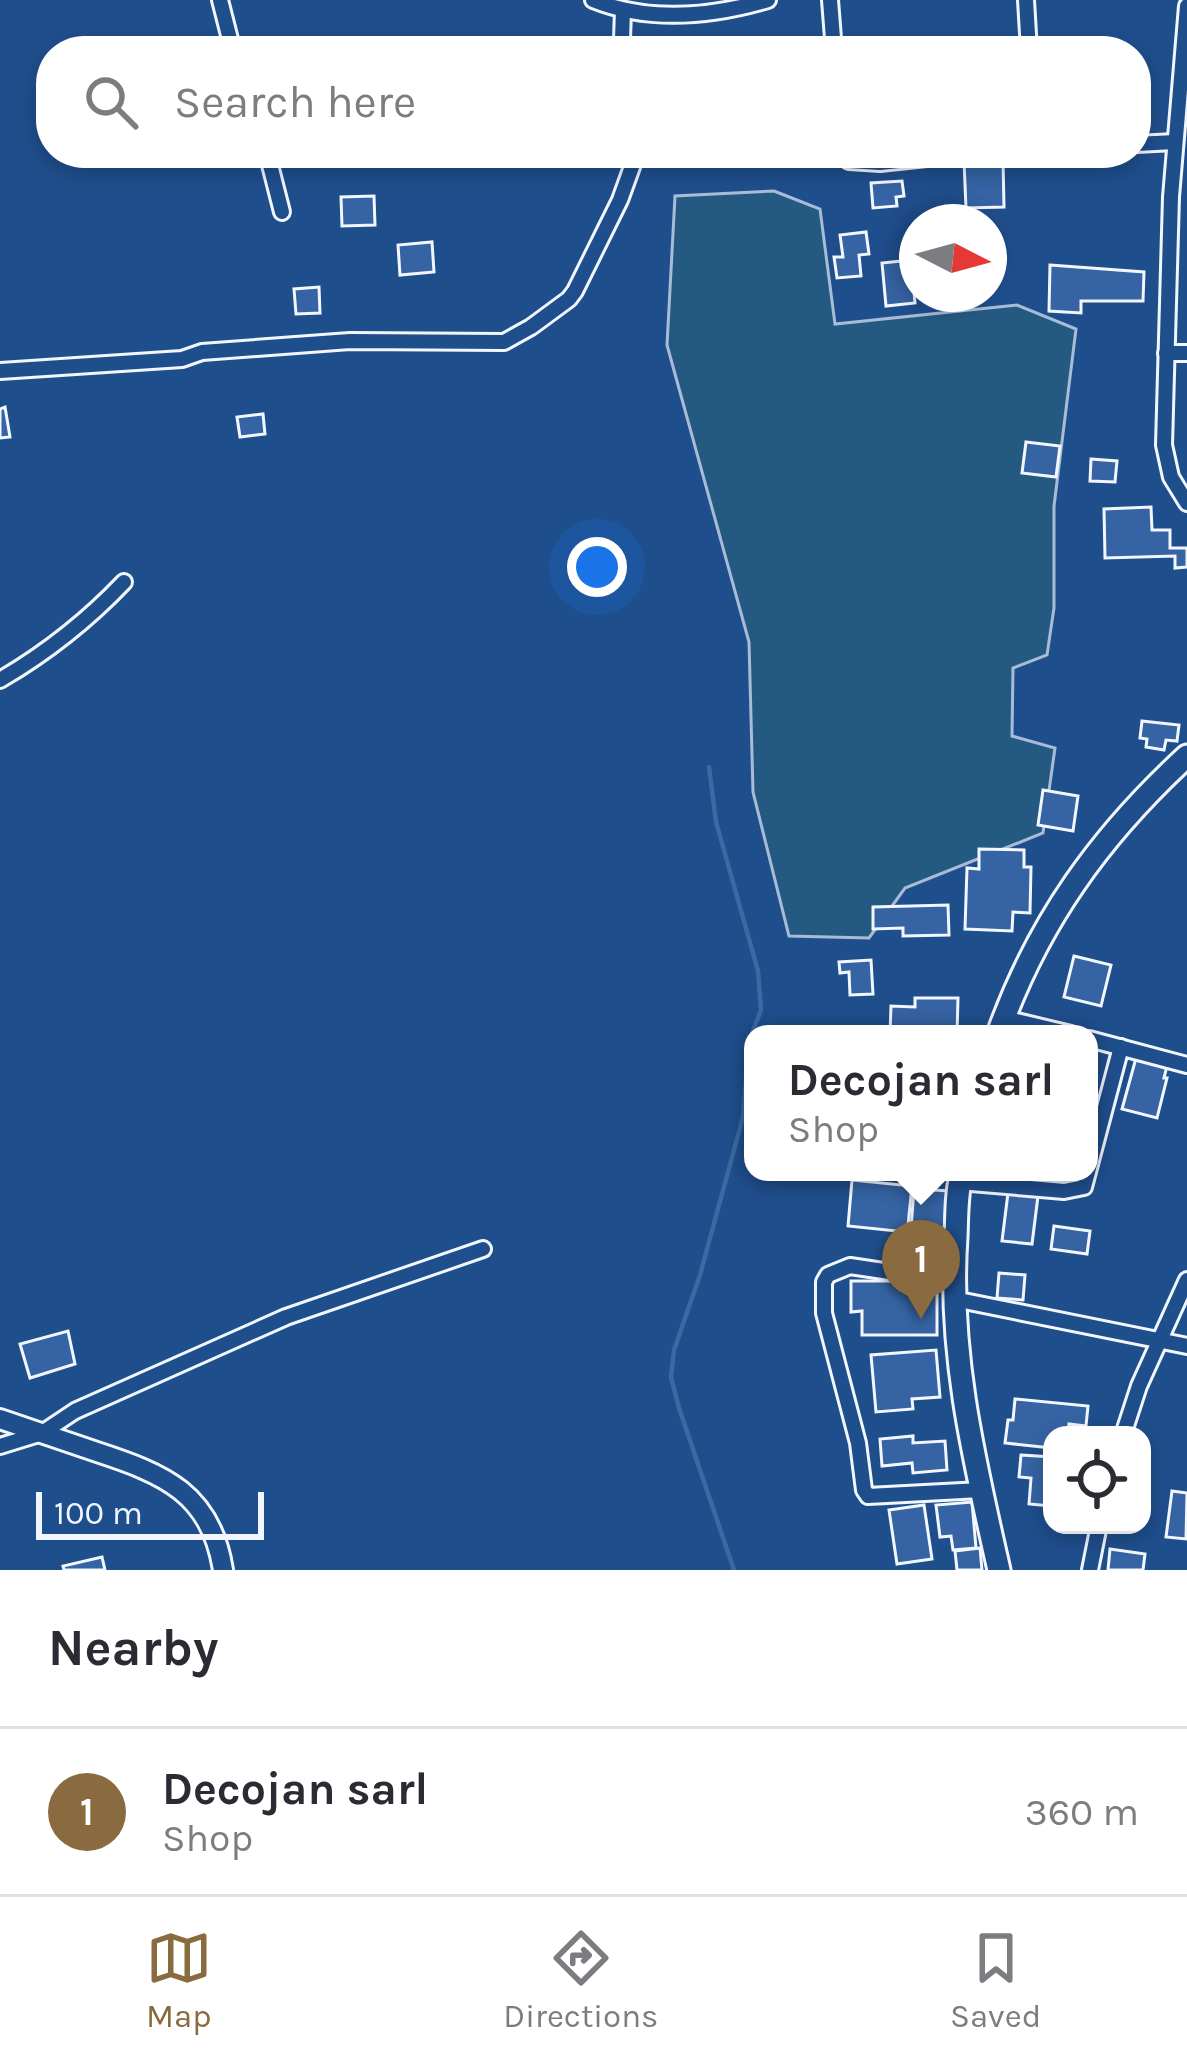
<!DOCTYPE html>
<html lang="en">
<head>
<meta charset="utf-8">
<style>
  body { margin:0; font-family:Karla,sans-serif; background:#f2f2f3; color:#2b2b33 }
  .controls { position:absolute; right:36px; bottom:36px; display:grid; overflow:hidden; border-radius:24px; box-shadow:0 6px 18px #0003 }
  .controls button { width:108px; height:108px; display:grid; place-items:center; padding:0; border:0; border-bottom:3px solid #e1e1e2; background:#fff; color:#2b2b33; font:60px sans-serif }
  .compass { position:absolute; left:899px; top:204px; width:108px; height:108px; border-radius:50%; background:#fff; box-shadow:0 6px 18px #0003; rotate:96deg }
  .scale { position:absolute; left:36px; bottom:30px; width:228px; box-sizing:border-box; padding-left:12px; border:6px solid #f2f6ff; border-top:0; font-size:33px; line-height:42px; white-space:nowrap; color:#f2f6ff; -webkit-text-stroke:9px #1f4e8c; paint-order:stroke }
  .you { position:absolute; left:597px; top:567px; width:42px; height:42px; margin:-30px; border:9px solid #fff; border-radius:50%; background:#1a73e8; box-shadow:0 0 0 18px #1a73e833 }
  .badge { display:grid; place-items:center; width:78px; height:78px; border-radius:50%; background:#8a6a3f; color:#fff; font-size:39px; font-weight:700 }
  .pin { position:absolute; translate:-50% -99px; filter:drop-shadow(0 3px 6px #0008) }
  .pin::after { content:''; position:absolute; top:63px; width:42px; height:36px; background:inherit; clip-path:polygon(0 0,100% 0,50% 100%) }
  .popup { position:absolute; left:744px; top:1025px; width:354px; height:156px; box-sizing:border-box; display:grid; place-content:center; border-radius:24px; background:#fff; filter:drop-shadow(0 3px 9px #0005); font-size:39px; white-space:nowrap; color:#7c7c81 }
  .popup b { font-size:45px; color:#2b2b33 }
  .popup::after { content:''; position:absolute; left:50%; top:100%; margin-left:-24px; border:24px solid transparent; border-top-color:#fff }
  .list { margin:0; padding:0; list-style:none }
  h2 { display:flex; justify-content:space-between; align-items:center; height:156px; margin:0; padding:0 48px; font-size:51px }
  h2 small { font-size:39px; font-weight:400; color:#7c7c81 }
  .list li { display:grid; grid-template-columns:78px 1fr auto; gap:36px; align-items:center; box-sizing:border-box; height:168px; padding:0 48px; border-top:3px solid #e1e1e2 }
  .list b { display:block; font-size:45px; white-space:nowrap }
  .list p { margin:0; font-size:39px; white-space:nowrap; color:#7c7c81 }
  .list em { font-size:39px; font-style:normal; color:#7c7c81 }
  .icon { flex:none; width:66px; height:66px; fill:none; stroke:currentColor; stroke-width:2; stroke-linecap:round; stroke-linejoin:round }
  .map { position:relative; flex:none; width:1187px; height:1570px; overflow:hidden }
  .search { position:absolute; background:#fff; box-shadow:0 6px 18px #0003; left:36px; right:36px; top:36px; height:132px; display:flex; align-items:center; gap:30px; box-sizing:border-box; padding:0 42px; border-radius:48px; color:#7c7c81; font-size:45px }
  .sheet { height:324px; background:#fff }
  nav { display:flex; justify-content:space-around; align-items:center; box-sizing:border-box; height:168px; border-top:3px solid #e1e1e2; background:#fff; font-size:33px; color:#7c7c81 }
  nav a { display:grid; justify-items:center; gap:6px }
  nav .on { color:#8a6a3f }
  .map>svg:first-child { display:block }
  .green { fill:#245a82; stroke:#a8bbd7; stroke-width:3 }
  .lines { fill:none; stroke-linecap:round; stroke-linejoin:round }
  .stream { stroke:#3b69a3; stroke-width:4.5 }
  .building { fill:#3563a3; stroke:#f2f6ff; stroke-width:3 }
  .minor-casing { stroke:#f2f6ff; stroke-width:20 }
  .secondary-casing { stroke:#f2f6ff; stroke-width:24 }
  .primary-casing { stroke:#f2f6ff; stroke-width:27 }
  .minor { stroke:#1f4e8c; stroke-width:14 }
  .secondary { stroke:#1f4e8c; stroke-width:18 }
  .primary { stroke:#1f4e8c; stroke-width:21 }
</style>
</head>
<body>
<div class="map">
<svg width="1187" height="1570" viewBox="0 0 1187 1570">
  <rect width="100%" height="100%" fill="#1f4e8c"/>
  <polygon class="green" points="774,191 820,209 835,324 1017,305 1076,329 1054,506 1054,608 1047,655 1013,668 1012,736 1055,748 1043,833 905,888 869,938 789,936 753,792 749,642 667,345 675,196"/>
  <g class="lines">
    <polyline class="stream" points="709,767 716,822 758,971 761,1010 749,1041 743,1117 700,1275 674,1350 671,1377 679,1408 734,1570"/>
  </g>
  <g class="building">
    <polygon points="1003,160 1004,207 966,208 964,161"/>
    <polygon points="902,181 904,196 896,197 897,206 873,208 871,183"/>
    <polygon points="374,196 375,225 342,226 341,197"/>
    <polygon points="866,232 869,254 859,255 861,276 837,278 834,257 843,257 840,235"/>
    <polygon points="432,242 434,272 400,275 398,245"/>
    <polygon points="911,260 915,303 886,306 882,263"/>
    <polygon points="1050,265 1144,272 1143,301 1081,301 1081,313 1049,311"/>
    <polygon points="319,287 320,313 296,314 294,289"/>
    <polygon points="5,407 10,437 0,438 0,409"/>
    <polygon points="263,414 265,434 240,437 237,417"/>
    <polygon points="1026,442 1060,446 1056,477 1022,473"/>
    <polygon points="1091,459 1117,461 1115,482 1090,481"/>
    <polygon points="1151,507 1152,530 1170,530 1170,548 1187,548 1187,567 1175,568 1175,556 1105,558 1104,509"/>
    <polygon points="1142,721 1179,725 1177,741 1166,740 1164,750 1146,747 1147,739 1140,738"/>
    <polygon points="1043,790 1078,796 1073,831 1038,825"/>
    <polygon points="979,849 1024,850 1024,867 1031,867 1030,913 1013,912 1012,931 965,929 967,868 979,869"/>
    <polygon points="948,905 949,935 903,936 903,928 873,929 873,907"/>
    <polygon points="1074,956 1111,965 1101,1006 1064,997"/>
    <polygon points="871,960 873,994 850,995 849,972 840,973 839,962"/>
    <polygon points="915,998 958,998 957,1034 890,1034 891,1006 915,1007"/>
    <polygon points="1136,1058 1167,1066 1164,1078 1167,1078 1157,1118 1122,1109"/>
    <polygon points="852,1180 912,1186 907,1235 896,1234 897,1231 848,1226"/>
    <polygon points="914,1189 950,1191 947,1232 911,1229"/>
    <polygon points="1008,1193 1038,1196 1032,1244 1002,1241"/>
    <polygon points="1054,1226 1090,1231 1087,1254 1051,1249"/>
    <polygon points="999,1273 1025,1275 1023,1300 997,1298"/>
    <polygon points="851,1281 937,1281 937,1335 862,1335 862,1311 851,1312"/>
    <polygon points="68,1331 75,1364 30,1378 20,1344"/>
    <polygon points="936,1350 940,1397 912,1399 913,1409 876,1412 871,1355"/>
    <polygon points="1015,1399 1088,1406 1086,1426 1069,1424 1068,1435 1052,1435 1052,1448 1005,1443 1008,1420 1013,1420"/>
    <polygon points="913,1436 913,1443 945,1441 947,1470 913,1473 912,1463 882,1466 880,1439"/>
    <polygon points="1021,1455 1052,1457 1052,1506 1029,1504 1031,1478 1019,1477"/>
    <polygon points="1172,1491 1187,1493 1186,1539 1166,1537"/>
    <polygon points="972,1502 976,1548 953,1550 951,1536 940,1537 936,1505"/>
    <polygon points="924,1505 932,1559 897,1564 889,1510"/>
    <polygon points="980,1548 982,1570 957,1570 955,1551"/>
    <polygon points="1110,1549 1145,1554 1143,1570 1108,1570"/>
    <polygon points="102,1557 105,1570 64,1570 63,1566"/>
  </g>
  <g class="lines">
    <defs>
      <g id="minor">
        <polyline points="220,0 233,51"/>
        <path d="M593,0C650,23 710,17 768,0"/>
        <polyline points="830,0 834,51"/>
        <polyline points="1026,0 1029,51"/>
        <polyline points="1187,6 1171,197 1164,445 1171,477 1187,503"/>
        <polyline points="623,10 622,39 627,51"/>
        <polyline points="1136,144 1175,142"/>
        <polyline points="267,153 282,212"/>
        <polyline points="843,153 849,161 880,163 973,153"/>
        <polyline points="1166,353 1187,353"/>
        <polyline points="0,371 182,359 202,352 350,341 504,342 531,327 569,299 575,291 620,200 637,153"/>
        <path d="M0,680C46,653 87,621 124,582"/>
        <polyline points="1004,1018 1071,1034"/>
        <polyline points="1089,1039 1187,1065"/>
        <polyline points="959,1182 1064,1191 1084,1187 1121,1047"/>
        <polyline points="954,1275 890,1272 850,1266 828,1275 824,1282 824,1313 858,1443 864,1490 868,1496 981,1490"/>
        <polyline points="954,1299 1187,1346"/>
        <polyline points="1123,1435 1139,1386 1187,1280"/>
        <polyline points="0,1446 42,1433 75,1411 286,1317 483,1249"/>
        <polyline points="1090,1570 1099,1525"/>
      </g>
      <path id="secondary" d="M0,1419C32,1430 65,1441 97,1452C164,1474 211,1493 223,1570"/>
      <g id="primary">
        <path d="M998,1034C1038,922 1100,836 1187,756"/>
        <path d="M962,1172C956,1193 957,1216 956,1237C948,1351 974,1460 999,1570"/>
      </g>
    </defs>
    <use href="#minor" class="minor-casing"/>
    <use href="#secondary" class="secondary-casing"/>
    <use href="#primary" class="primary-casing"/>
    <use href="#minor" class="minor"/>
    <use href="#secondary" class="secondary"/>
    <use href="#primary" class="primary"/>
  </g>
</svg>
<div class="controls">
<button><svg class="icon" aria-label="locate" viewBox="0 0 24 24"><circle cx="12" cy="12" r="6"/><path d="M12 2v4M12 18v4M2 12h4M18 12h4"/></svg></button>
</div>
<svg class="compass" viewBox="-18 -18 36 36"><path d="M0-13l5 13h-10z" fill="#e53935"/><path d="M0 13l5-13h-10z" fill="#7c7c81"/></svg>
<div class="scale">100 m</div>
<div class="you"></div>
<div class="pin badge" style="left:921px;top:1319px">1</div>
<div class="popup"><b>Decojan sarl</b>Shop</div>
<div class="search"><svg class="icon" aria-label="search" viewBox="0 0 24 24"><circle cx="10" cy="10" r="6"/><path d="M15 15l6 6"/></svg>Search here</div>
</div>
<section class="sheet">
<h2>Nearby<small></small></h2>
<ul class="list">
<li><span class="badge">1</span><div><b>Decojan sarl</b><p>Shop</p></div><em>360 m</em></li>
</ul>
</section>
<nav>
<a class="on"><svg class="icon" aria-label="map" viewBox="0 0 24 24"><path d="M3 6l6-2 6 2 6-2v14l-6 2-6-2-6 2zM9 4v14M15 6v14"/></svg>Map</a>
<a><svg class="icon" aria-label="directions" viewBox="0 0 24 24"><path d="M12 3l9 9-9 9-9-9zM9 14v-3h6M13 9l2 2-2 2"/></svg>Directions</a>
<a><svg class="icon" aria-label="saved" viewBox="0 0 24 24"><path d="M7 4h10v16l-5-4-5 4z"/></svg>Saved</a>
</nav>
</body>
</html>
